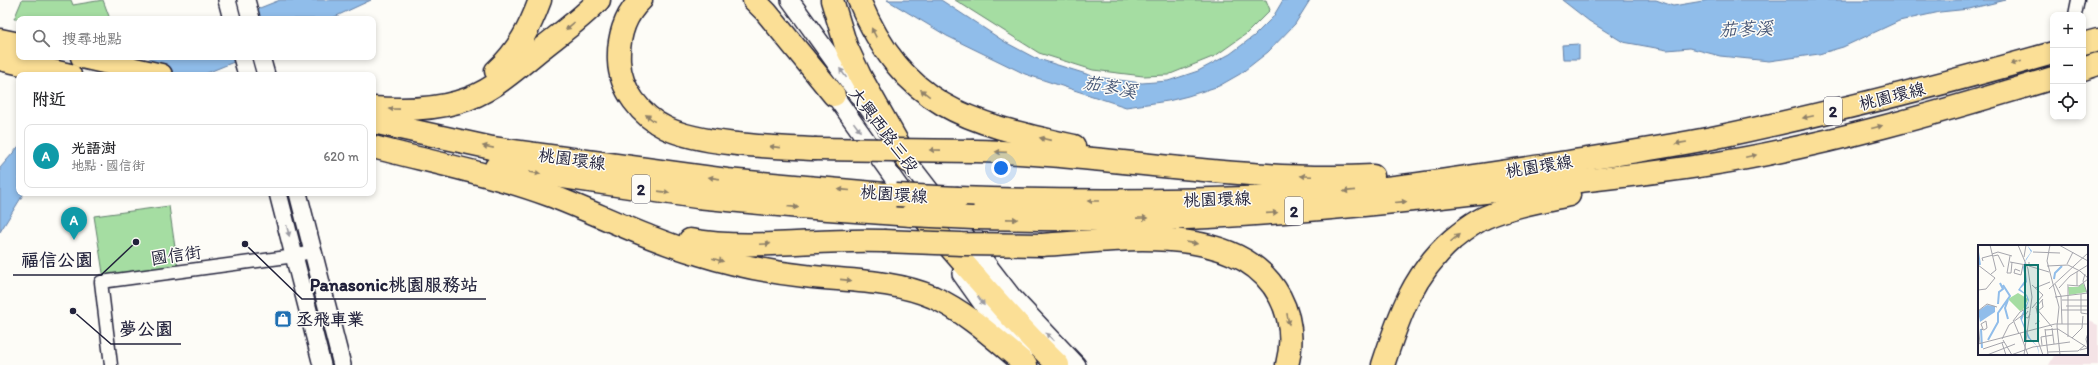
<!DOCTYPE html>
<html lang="zh-TW">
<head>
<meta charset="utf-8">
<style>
  body { margin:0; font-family:Itim,"LXGW WenKai TC",sans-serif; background:#f2f2f2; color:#202124 }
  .controls { position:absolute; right:12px; top:12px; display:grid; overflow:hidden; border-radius:8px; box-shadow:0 2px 6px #0003 }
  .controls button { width:36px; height:36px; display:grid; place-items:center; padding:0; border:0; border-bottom:1px solid #e0e0e0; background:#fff; color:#202124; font:20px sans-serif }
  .you { position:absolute; left:1001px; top:168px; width:14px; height:14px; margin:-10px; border:3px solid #fff; border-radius:50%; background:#1a73e8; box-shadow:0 0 0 6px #1a73e833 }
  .badge { display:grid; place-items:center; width:26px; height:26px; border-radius:50%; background:#0f766e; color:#fff; font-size:13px; font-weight:700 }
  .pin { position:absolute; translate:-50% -33px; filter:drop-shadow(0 1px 2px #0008) }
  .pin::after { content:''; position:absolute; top:21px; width:14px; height:12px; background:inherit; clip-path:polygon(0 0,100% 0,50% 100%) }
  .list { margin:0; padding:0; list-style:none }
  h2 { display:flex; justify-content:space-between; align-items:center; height:52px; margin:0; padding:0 16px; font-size:17px }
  h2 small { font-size:13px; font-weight:400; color:#757577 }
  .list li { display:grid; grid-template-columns:26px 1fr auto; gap:12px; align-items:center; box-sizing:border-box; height:64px; margin:0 8px 8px; padding:0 8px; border:1px solid #e0e0e0; border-radius:8px }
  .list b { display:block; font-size:15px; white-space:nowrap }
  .list p { margin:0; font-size:13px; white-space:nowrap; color:#757577 }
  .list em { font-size:13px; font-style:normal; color:#757577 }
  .icon { flex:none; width:22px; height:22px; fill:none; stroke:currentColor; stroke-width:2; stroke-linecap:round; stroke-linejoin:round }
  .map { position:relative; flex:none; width:2098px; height:365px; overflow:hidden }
  .search { position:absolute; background:#fff; box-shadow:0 2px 6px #0003; left:16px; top:16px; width:360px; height:44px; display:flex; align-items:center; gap:10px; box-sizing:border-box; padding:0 14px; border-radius:8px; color:#757577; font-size:15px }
  .panel { position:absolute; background:#fff; box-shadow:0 2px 6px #0003; left:16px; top:72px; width:360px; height:124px; border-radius:8px }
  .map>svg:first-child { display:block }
  .built { fill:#f4e3e6 }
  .green { fill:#a5dda2; stroke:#64806e }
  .water { fill:#90bdea; stroke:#647fa4 }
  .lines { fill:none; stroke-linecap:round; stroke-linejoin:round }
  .street-casing { stroke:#22223b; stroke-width:15 }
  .secondary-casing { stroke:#22223b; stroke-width:20 }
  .highway-casing { stroke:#22223b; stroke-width:25 }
  .street { stroke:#fdfcf7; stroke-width:12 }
  .secondary { stroke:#fdfcf7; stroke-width:17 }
  .highway { stroke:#fbdf96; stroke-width:22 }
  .highway-bridge-casing { stroke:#22223b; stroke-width:25; stroke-linecap:butt }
  .highway-bridge { stroke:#fbdf96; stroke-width:22 }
  .oneway { fill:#8e8068 }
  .oneway2 { fill:#9a9aa2 }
  .labels { text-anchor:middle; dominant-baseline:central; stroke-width:3; stroke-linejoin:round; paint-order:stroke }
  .shield { fill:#fdfcf7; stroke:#646373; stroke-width:1 }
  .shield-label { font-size:16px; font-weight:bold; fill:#22223b }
  .street-label { font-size:17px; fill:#22223b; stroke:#fdfcf7 }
  .poi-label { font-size:17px; font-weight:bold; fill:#22223b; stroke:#fdfcf7; text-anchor:start }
  .water-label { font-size:18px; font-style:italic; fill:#485878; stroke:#fdfcf7 }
  .inset-river { fill:none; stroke:#90bdea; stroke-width:2 }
  .inset-road { fill:none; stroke:#a5a5ac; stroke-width:1 }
  .view { fill:#0f766e; fill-opacity:0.15; stroke:#0f766e; stroke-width:2 }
  .inset-edge { fill:none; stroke:#22223b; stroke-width:2 }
  .leader { fill:none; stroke:#22223b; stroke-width:1.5 }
  .callout-dot { fill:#22223b; stroke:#fdfcf7; stroke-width:1.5 }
  .callout-label { font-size:18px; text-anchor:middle; font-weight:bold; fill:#22223b; stroke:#fdfcf7; stroke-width:3; stroke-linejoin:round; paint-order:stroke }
</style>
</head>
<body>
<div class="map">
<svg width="2098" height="365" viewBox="0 0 2098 365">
  <rect width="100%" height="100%" fill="#fdfcf7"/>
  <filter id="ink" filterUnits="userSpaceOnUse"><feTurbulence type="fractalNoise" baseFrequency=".025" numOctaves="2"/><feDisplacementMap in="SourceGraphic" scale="8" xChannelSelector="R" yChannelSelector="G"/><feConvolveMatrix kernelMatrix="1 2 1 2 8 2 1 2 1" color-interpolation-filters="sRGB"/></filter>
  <g filter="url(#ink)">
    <polygon class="built" points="2087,320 2098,325 2098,365 2049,365 2055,354 2087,354"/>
    <g class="green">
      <polygon points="22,0 71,0 73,5 103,0 110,19 14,19"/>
      <polygon points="955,0 1266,0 1270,10 1246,34 1215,56 1168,75 1143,76 1093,70 1039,53"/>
      <polygon points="169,206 178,268 104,279 94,216"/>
    </g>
    <g class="water">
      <polygon points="280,0 371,0 330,19 232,19"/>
      <polygon points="887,0 941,0 1005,42 1035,58 1096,77 1142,83 1168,81 1198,71 1230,54 1254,36 1273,17 1283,0 1310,0 1295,24 1268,52 1240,74 1219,86 1188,96 1168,101 1126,107 1025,74 947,36"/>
      <polygon points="1562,0 1656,0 1673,6 1709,0 2006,0 1969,9 1940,12 1899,21 1843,47 1819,54 1769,61 1720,56 1690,48 1667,50 1623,42 1589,21"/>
      <polygon points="1579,44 1579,59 1563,59 1562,45"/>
      <polygon points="153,57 246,57 202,75 121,75"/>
      <polygon points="19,146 19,193 24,193 0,232 0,168"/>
    </g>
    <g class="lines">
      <defs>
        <g id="street">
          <polyline points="2075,15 2078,0"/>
          <polyline points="111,365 101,282 295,256 313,251"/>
        </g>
        <g id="secondary">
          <polyline points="227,0 232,19"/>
          <polyline points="246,0 251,19"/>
          <polyline points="790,0 870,111"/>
          <polyline points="242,57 247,75"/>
          <polyline points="261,57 266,75"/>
          <polyline points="827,85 911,203"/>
          <polyline points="900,151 1012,296 1077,365"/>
          <polyline points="278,193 322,365"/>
          <polyline points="298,193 342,365"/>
          <polyline points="961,274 988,312 1024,354"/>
        </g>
        <g id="highway">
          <path d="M641,0C624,16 618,39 619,61C620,89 641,116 666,128C701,145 773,147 814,149"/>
          <polyline points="754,0 766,12 834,95"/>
          <polyline points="832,0 846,46 860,76 908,161"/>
          <path d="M859,0C905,109 968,122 1074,146"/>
          <polyline points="0,40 19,44"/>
          <polyline points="2083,44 2098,40"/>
          <polyline points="82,57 161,75"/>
          <polyline points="0,59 70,75"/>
          <polyline points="2083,69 2098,64"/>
          <path d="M496,71C518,51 530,27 540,0"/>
          <path d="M373,108C401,110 431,110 458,102C490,94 516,69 541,49C561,33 582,18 599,0"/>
          <polyline points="373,122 492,148 727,180 896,195"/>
          <path d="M373,147C431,162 492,174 549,195C599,214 647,239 699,254C734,265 769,272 805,276C847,281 893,280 933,297C968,313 996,340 1026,365"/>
          <path d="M974,151C1107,154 1240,183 1373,176"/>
          <polyline points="496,167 697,197 800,207 911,215"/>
          <path d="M958,198C1079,202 1200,202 1320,194C1394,189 1468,177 1542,166C1598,157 1656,149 1712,138C1827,114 1940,85 2053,53"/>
          <path d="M913,205C961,259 1006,315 1058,365"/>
          <path d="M973,218C1052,219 1131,221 1209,217C1315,211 1421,200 1527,187C1588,180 1651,174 1712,164C1828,145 1941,112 2053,78"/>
          <path d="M690,240C753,251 819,238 883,241"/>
          <path d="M1042,245C1114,241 1239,219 1280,297C1291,318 1293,342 1287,365"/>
          <path d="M1383,365C1399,316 1413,274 1453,239C1463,231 1474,222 1486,217C1512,206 1541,201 1569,195"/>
        </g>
      </defs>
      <use href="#street" class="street-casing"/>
      <use href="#secondary" class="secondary-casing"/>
      <use href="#highway" class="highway-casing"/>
      <use href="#street" class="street"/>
      <use href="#secondary" class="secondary"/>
      <use href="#highway" class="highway"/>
      <defs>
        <g id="highway-bridge">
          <polyline points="814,149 974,151"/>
          <polyline points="896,195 958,198"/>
          <polyline points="911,215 973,218"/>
          <polyline points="883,241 962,244 1042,245"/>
        </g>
      </defs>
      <use href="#highway-bridge" class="highway-bridge-casing"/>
      <use href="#highway-bridge" class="highway-bridge"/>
    </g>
    <defs><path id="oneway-solid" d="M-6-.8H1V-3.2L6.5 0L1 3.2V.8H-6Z"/></defs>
    <g class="oneway">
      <use href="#oneway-solid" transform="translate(570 26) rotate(140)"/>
      <use href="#oneway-solid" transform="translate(874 33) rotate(-117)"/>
      <use href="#oneway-solid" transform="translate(2016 63) rotate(164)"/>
      <use href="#oneway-solid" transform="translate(925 93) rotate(-143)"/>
      <use href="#oneway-solid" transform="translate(394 109) rotate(-179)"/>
      <use href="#oneway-solid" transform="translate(1808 117) rotate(168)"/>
      <use href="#oneway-solid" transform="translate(650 118) rotate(-142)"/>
      <use href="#oneway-solid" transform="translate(1877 127) rotate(-15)"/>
      <use href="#oneway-solid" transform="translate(1045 139) rotate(-167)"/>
      <use href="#oneway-solid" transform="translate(1681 143) rotate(171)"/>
      <use href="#oneway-solid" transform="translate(488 147) rotate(-169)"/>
      <use href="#oneway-solid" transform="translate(775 147) rotate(-174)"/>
      <use href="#oneway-solid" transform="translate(935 150) rotate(-179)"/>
      <use href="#oneway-solid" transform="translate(1001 152) rotate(-177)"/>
      <use href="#oneway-solid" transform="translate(1751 156) rotate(-12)"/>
      <use href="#oneway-solid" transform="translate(535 173) rotate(9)"/>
      <use href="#oneway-solid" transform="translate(1306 176) rotate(-178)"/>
      <use href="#oneway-solid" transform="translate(714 178) rotate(-172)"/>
      <use href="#oneway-solid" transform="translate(844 190) rotate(-175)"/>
      <use href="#oneway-solid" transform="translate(1349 191) rotate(174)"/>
      <use href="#oneway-solid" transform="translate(664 192) rotate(8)"/>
      <use href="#oneway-solid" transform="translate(1093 201) rotate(180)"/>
      <use href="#oneway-solid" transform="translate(1401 202) rotate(-5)"/>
      <use href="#oneway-solid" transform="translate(793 207) rotate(6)"/>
      <use href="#oneway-solid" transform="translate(1272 213) rotate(-4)"/>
      <use href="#oneway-solid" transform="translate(1142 218) rotate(-1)"/>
      <use href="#oneway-solid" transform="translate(1012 219) rotate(1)"/>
      <use href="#oneway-solid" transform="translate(1455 238) rotate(-41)"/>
      <use href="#oneway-solid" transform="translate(1192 243) rotate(8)"/>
      <use href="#oneway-solid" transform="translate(765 244) rotate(-3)"/>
      <use href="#oneway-solid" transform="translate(718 260) rotate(16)"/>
      <use href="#oneway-solid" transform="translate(846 280) rotate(6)"/>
      <use href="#oneway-solid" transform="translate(1288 319) rotate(79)"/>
    </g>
    <g class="oneway2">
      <use href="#oneway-solid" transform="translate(843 73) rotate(-126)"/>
      <use href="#oneway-solid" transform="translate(857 127) rotate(54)"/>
      <use href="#oneway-solid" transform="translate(288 231) rotate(76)"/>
      <use href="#oneway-solid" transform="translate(981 301) rotate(55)"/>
      <use href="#oneway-solid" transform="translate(1050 337) rotate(-135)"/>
    </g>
  </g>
  <defs>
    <symbol id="shop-square" viewBox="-11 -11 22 22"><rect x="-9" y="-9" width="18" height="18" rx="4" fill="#1f6fb2" stroke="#fdfcf7"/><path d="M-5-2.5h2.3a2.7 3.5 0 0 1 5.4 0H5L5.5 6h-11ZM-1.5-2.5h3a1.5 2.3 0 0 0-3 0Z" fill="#fff"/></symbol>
  </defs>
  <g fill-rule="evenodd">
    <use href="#shop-square" x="273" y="309" width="20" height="20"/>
  </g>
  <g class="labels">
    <g class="shield">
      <rect x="1824" y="97" width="18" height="28" rx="3"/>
      <rect x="632" y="175" width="18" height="28" rx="3"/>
      <rect x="1285" y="197" width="18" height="28" rx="3"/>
    </g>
    <g class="shield-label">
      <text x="1833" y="111">2</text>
      <text x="641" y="189">2</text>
      <text x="1294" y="211">2</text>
    </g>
    <g class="street-label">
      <text transform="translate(1892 96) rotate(-14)">桃園環線</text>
      <text transform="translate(884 130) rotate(53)">大興西路三段</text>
      <text transform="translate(572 159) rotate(8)">桃園環線</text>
      <text transform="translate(1539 166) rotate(-9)">桃園環線</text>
      <text transform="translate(894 194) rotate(4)">桃園環線</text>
      <text transform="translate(1217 199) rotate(-2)">桃園環線</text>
      <text transform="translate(176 255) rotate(-8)">國信街</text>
    </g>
    <g class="poi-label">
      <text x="296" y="319">丞飛車業</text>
    </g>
    <g class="water-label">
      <text transform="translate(1746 29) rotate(-2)">茄苳溪</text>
      <text transform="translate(1110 87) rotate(11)">茄苳溪</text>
    </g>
  </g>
  <g transform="translate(1978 245)">
    <rect width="110" height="110" fill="#fdfcf7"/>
    <path d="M105,38L109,47L91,50L90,42H100ZM40,48L50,54L45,65L42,66L30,54Z" fill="#a5dda2"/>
    <path d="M49,0L54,6L47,17L49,37L42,44L49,50L51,55L44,75L52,93L60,102L61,110L59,101L50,93L42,73L50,56L48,50L40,45L47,35L45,22L48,14L53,7ZM9,60L17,61V67L2,77L0,66Z" fill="#90bdea"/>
    <path class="inset-river" d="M0,7L2,20M76,34L77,28L84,21M30,55L27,63L30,74M20,59L21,47L25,44L22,38M3,84L4,103M10,95L20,77V68L32,51L25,40"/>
    <path class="inset-road" d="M12,0L18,25L13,29M40,0L50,24L54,52L46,110M72,0L69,16L81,62L79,81L82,110M81,0L110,16M55,7L82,8M14,9L20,7L34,11M15,11L20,10L26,22M32,11L29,28H33L34,17M46,12L48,0M5,16L4,13L15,10M32,17L48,20M51,17V21L71,27M89,19L95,7M0,20L17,33L8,44L0,45M69,21L90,20L102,26L110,33M42,26L37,24L36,28L43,30L45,20M99,27V41M107,29L105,36L110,51M77,39L83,51L84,79M54,40L65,50L54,63M89,40L101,41L110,34M90,41V92M57,43L72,37M81,43L92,31L110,20M71,44L110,8M103,49V68L110,69M77,52L110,48M84,55H110M88,61H110M58,63L74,82M83,65H110M0,66L9,59L19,62M50,66L46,72L50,73L52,69M60,66L65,62L64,55M35,76L42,67L51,62M36,77L41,89M0,78L2,99M57,79L61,77L58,62L65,54M74,83L76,99M3,84L6,85L9,83L8,76L3,79L5,84M67,84L70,110M67,85L80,84L110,103M42,88L50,110M94,93L104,83L105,71M24,94L31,80L46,69M25,95L34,110M60,96L65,110M24,98L28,110M0,99L77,79H110M64,100L63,92L75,90M5,104L26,97M102,105L110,103L108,94L110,88M70,107L100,106L107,100M9,110L37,99M33,110L55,102L92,97"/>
    <path class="view" d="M47,20H60V96H47Z"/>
    <rect width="110" height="110" class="inset-edge"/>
  </g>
  <path class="leader" d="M136 242L101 275H13M245 244L302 299H486M73 311L111 344H181"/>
  <g class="callout-dot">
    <circle cx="136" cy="242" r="4"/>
    <circle cx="245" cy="244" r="4"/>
    <circle cx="73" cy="311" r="4"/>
  </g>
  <g class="callout-label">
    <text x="57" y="266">福信公園</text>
    <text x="394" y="291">Panasonic桃園服務站</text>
    <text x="146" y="335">夢公園</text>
  </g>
</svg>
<div class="controls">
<button>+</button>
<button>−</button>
<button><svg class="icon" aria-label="locate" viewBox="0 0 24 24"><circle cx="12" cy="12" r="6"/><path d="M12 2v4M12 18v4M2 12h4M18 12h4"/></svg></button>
</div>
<div class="you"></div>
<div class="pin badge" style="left:74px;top:240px;background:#0f9aa8">A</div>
<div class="search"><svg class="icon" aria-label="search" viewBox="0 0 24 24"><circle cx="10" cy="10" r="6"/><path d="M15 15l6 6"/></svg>搜尋地點</div>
<section class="panel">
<h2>附近<small></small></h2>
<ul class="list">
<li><span class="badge" style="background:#0f9aa8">A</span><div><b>光語澍</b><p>地點 · 國信街</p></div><em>620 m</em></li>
</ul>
</section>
</div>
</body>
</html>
